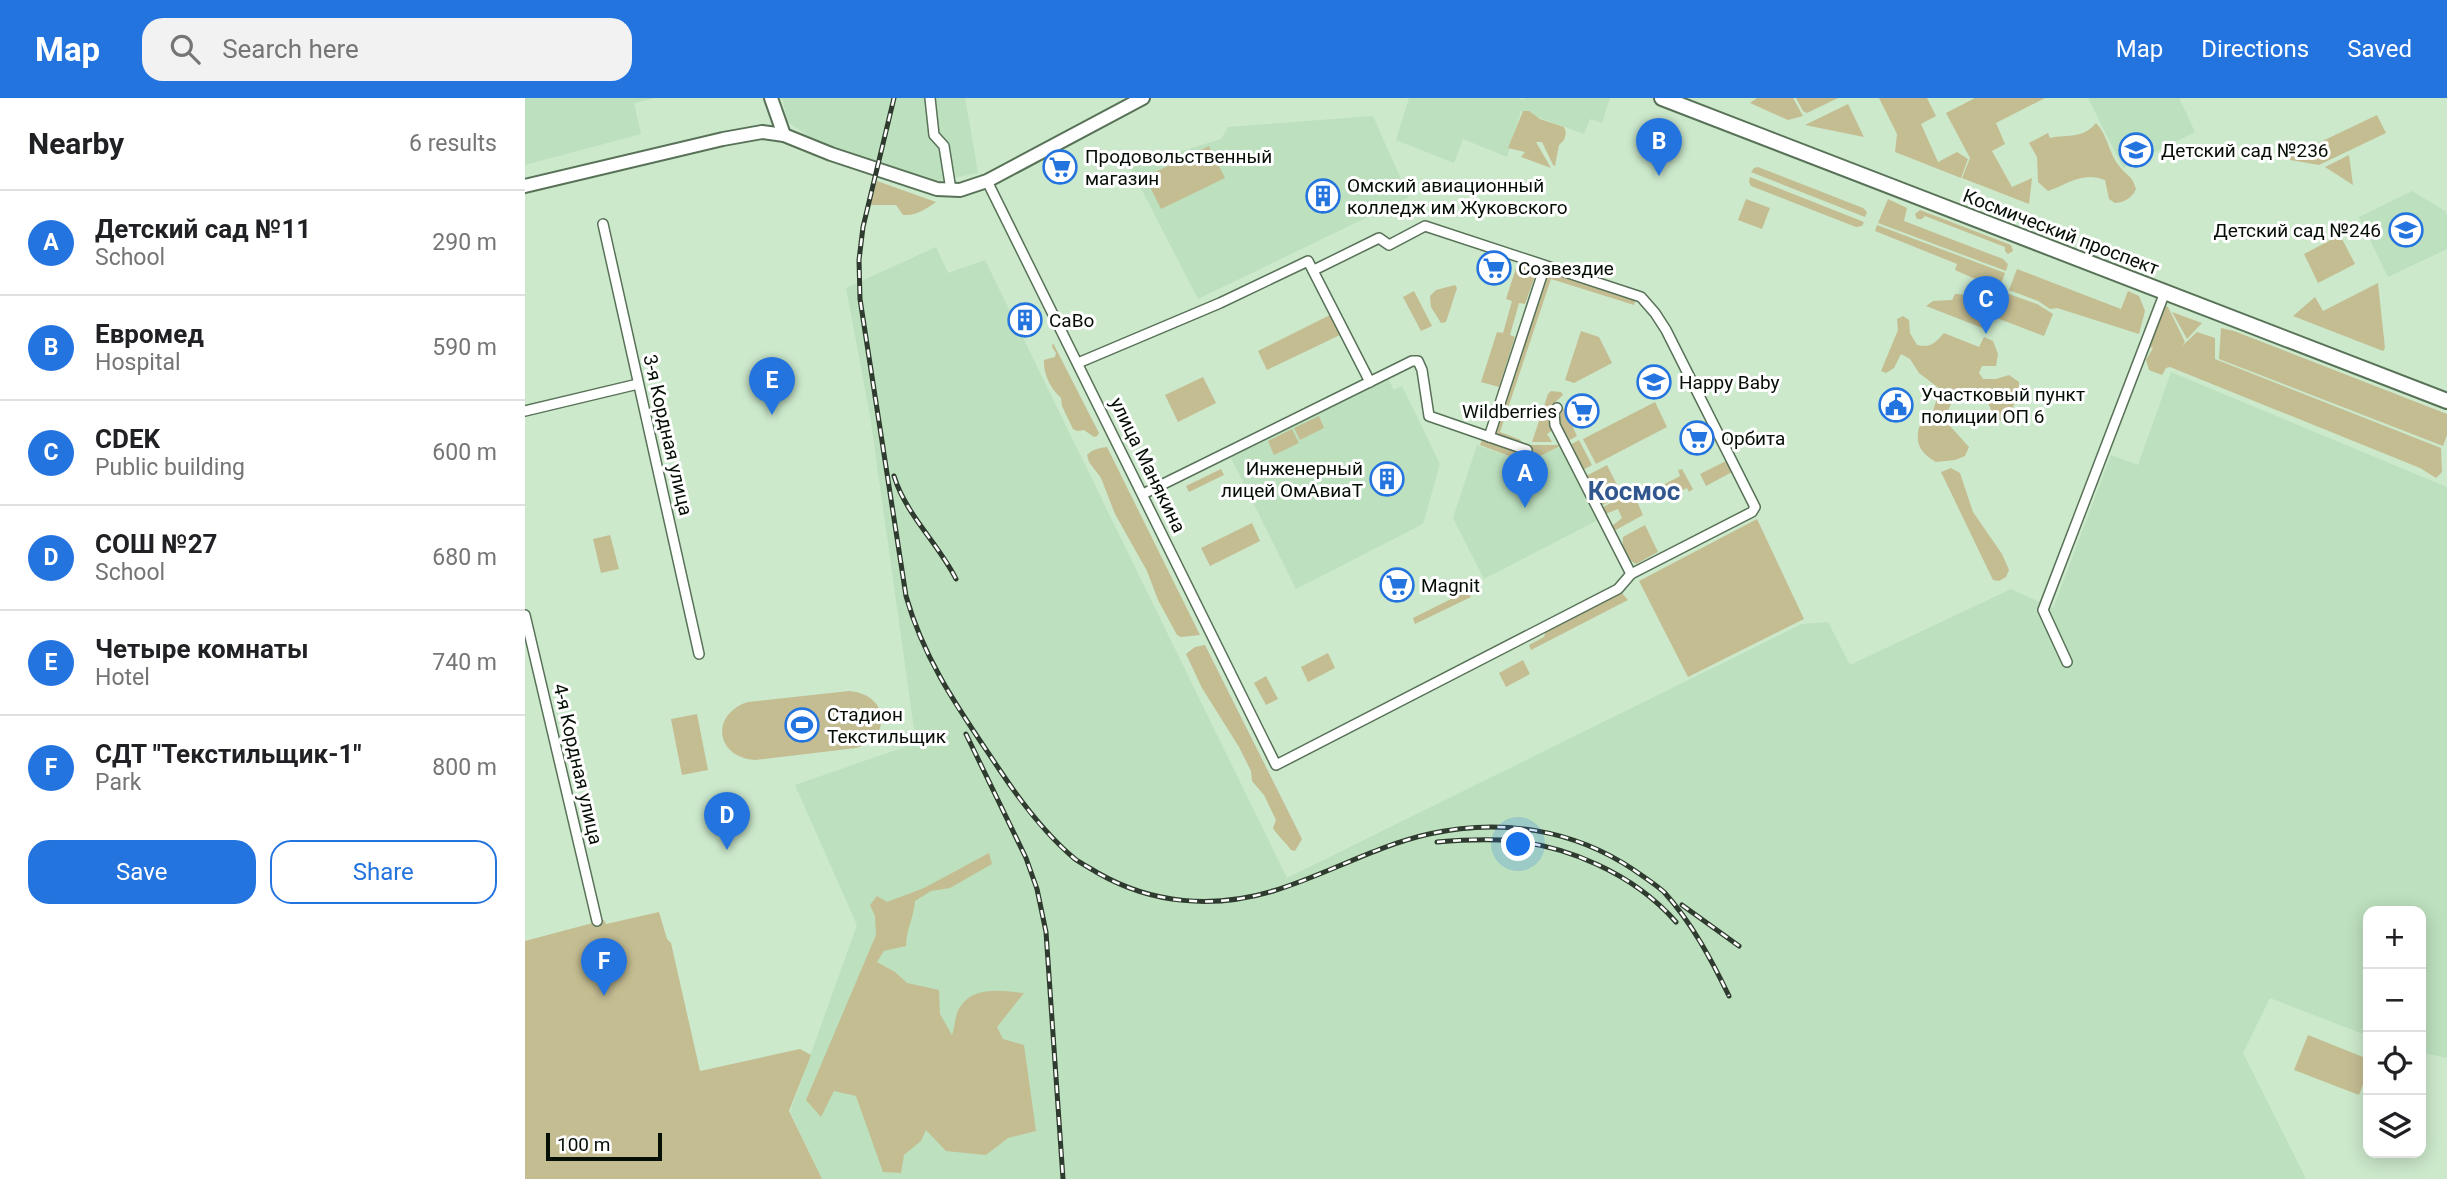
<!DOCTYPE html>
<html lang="en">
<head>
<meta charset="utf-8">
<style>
  body { margin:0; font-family:Roboto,sans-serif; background:#f2f2f2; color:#202124 }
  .controls { position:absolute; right:21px; bottom:21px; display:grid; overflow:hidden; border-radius:14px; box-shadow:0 4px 18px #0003 }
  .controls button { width:63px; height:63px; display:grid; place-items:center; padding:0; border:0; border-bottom:2px solid #e0e0e0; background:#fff; color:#202124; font:35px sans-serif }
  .scale { position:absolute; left:21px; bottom:18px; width:116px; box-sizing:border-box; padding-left:7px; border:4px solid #060f06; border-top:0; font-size:19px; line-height:24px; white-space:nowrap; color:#060f06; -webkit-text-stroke:5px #fff; paint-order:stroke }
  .you { position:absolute; left:994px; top:747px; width:24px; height:24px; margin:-18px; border:5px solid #fff; border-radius:50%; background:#1a73e8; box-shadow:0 0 0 10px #1a73e833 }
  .badge { display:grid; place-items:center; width:46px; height:46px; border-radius:50%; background:#2474df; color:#fff; font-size:23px; font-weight:700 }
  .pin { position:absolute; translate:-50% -58px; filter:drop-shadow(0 2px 4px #0008) }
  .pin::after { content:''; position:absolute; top:37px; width:24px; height:21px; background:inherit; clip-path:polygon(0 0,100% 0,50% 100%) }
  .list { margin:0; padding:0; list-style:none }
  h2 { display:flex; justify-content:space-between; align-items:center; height:91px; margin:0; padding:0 28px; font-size:30px }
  h2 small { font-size:23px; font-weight:400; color:#757577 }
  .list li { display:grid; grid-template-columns:46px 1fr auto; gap:21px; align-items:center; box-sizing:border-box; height:105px; padding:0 28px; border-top:2px solid #e0e0e0 }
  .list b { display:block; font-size:26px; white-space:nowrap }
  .list p { margin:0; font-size:23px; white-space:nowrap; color:#757577 }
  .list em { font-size:23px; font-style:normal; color:#757577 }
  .actions { display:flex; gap:14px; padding:21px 28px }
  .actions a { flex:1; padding:16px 0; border:2px solid #2474df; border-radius:21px; text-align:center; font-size:24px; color:#2474df }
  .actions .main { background:#2474df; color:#fff }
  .icon { flex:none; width:38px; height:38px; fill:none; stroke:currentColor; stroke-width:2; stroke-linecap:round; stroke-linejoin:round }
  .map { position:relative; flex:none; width:1922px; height:1081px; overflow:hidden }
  header { display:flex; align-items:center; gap:42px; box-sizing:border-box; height:98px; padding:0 35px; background:#2474df; color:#fff }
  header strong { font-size:33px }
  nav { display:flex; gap:38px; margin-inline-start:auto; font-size:24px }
  .search { width:490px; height:63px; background:#f2f2f2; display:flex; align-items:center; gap:18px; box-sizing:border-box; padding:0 24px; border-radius:21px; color:#757577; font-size:26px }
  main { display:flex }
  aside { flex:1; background:#fff }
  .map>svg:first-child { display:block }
  .built { fill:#bde0be }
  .green { fill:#c4bd92 }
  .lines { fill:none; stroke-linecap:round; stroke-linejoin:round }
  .minor-casing { stroke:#587258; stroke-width:12 }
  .secondary-casing { stroke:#587258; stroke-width:16 }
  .primary-casing { stroke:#587258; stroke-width:18 }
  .minor { stroke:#fff; stroke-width:9 }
  .secondary { stroke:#fff; stroke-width:12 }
  .primary { stroke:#fff; stroke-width:14 }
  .rail-casing { stroke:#2e3b2e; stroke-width:5 }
  .rail { stroke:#fff; stroke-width:2.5; stroke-dasharray:8; stroke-linecap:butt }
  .labels { text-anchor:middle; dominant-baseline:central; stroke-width:6; stroke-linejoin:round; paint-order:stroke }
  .poi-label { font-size:19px; fill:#060f06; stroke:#fff; text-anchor:start }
  .street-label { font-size:19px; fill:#060f06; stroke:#fff }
  .district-label { font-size:26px; font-weight:bold; fill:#31578e; stroke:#fff }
</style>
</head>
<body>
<header>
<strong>Map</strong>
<div class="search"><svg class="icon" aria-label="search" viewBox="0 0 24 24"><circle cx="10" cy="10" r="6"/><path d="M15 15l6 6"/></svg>Search here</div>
<nav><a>Map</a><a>Directions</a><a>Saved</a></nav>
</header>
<main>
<aside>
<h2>Nearby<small>6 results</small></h2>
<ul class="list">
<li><span class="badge">A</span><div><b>Детский сад №11</b><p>School</p></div><em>290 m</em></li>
<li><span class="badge">B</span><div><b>Евромед</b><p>Hospital</p></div><em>590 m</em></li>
<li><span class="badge">C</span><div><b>CDEK</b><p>Public building</p></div><em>600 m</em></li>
<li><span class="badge">D</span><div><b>СОШ №27</b><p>School</p></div><em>680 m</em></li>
<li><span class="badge">E</span><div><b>Четыре комнаты</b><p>Hotel</p></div><em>740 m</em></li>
<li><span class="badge">F</span><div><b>СДТ &quot;Текстильщик-1&quot;</b><p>Park</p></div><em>800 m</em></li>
</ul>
<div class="actions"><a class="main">Save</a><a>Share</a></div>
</aside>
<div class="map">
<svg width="1922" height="1081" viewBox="0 0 1922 1081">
  <rect width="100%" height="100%" fill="#cce9cc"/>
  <g class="built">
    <polygon points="0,0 130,0 109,5 116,36 0,67"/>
    <polygon points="257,0 440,0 453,75 408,84 295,46 263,24"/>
    <polygon points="884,0 992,0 999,2 1000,0 1085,0 1077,25 1065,21 1059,36 996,13 982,59 938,41 929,65 871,42"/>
    <polygon points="1563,0 1654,0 1670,34 1598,70"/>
    <polygon points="848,18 884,99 673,201 605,69 696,41 703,29"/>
    <polygon points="1887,93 1920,113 1922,117 1922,151 1863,179 1834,119"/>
    <polygon points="411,149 423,175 460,162 762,780 1277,526 1303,524 1325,567 1486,491 1528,510 1586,357 1613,367 1646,274 1922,389 1922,960 1896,954 1896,813 1843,813 1843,938 1745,900 1718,955 1781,1081 297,1081 265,1014 332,827 270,687 391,645 345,317 321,190"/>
    <polygon points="863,281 869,292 877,288 915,366 898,426 771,491 705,358"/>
    <polygon points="952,347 1002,365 1038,347 1075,421 959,481 928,420"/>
  </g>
  <g class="green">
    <polygon points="1232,0 1268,0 1278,18 1263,22 1225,5"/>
    <polygon points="1271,0 1313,0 1282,15 1278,13"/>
    <polygon points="1354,0 1402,0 1411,18 1396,26 1413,64 1432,54 1443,61 1436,80 1370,54 1372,36"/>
    <polygon points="1450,0 1520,0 1471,25 1480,46 1467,53 1487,89 1507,80 1504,106 1437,80 1445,60 1421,15"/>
    <polygon points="1323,6 1339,39 1280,27"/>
    <polygon points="998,13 1004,13 1015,21 1039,29 1041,35 1039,42 1034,47 1030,68 1028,67 1017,44 1011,44 1026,70 996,59 1000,54 983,50"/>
    <polygon points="1852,17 1861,35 1794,67 1760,61"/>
    <path d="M1571,25C1583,37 1584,57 1595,69C1603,79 1607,77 1611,91C1607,100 1600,104 1590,105L1584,101L1580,82C1558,73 1543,86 1523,93L1513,84L1512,59L1504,45L1523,35L1525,40C1544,36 1558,41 1571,25Z"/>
    <polygon points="684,48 700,80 636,111 620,79"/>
    <polygon points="1824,57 1828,87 1800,69"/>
    <polygon points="1233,69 1338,110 1342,114 1340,119 1226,74 1229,70"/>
    <polygon points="1225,79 1339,124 1337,128 1331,129 1226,88 1224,84"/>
    <path d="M352,83L411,104C401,111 391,118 378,117L371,107H345Z"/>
    <polygon points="1221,101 1245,110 1237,131 1213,122"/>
    <polygon points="1363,101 1382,110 1379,123 1478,161 1483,166 1481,173 1353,125"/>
    <polygon points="1395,112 1486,147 1488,153 1483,156 1480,153 1480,149 1400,118 1397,121 1392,121 1390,116"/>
    <polygon points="1352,127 1480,175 1475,189 1457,184 1430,172 1432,166 1350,133"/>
    <polygon points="1815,137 1830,166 1793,185 1779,156"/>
    <polygon points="993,164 1013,170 1000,206 994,205 985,237 990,239 974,289 956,284 972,234 978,235 987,203 981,201"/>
    <polygon points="1021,169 1111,199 1109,207 1026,181 975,334 996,342 995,345 967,336"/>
    <polygon points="1492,171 1596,211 1603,193 1614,198 1620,213 1614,236 1532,210 1525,211 1513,203 1484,192"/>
    <polygon points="1853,185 1860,250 1858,253 1768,218 1790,199 1798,213"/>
    <polygon points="930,187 932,190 921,224 916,225 906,209 905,198 911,192"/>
    <path d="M1460,189L1473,192L1468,206L1461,213L1451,210L1454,215L1464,219L1460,231L1401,208L1408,203L1427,202L1430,196C1442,196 1446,200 1451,210Z"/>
    <polygon points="889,193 907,228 896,233 878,199"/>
    <polygon points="1481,195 1512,206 1528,216 1519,238 1472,220"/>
    <polygon points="1637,207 1643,209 1660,244 1657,248 1672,234 1690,240 1690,261 1916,350 1917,374 1911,380 1895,370 1645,269 1641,270 1637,277 1624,272 1621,262 1628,250 1621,248"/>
    <polygon points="1647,214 1677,225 1662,241"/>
    <polygon points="805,217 815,237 742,272 733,253"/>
    <path d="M1378,218L1384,222L1385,235L1392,247C1406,250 1410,245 1419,235L1454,249L1459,239L1468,243L1473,256L1471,268H1457L1454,275L1458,281H1471L1484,277L1494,284C1495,296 1487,316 1477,323L1470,321L1462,303H1452L1439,290L1432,293L1421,317L1425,328L1444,349L1440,358L1430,362L1411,364C1396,355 1390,347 1394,329L1405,322L1415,291L1394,275L1385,261L1376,256L1369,270L1361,275L1356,273L1373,232L1372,221Z"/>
    <polygon points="1696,230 1709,233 1922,316 1922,337 1918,348 1694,261"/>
    <polygon points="1056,233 1074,239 1087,265 1049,285 1040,282"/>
    <path d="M528,245L574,335L572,338L569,339L559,332L552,333L548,331L537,308L536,300C526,291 518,276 519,262L530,259L531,255L527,249Z"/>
    <polygon points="678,279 691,305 653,324 640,297"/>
    <path d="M1026,293L1036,294L1038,297C1026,308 1018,315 1028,332L1022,336L1027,344H1007L1023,296Z"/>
    <polygon points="1130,304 1142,329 1071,366 1058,341"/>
    <polygon points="1039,310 1052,338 1043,343 1033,322 1032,317"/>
    <polygon points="794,318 799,330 775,342 769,330"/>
    <polygon points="767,331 774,345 749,357 743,343"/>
    <polygon points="957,342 1002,357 1006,347 1037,347 1002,365 955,347"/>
    <polygon points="1054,342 1067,367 1058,372 1045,347"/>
    <path d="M582,349L675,537L656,539L652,537L633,502L622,473L590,416L576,380L564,364L562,357C568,351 574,350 582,349Z"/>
    <polygon points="1203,362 1209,373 1181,388 1175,376"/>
    <polygon points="1082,367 1097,397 1076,408 1072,400 1075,398 1069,387 1066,388 1061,378"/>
    <polygon points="1426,370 1435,375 1448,414 1477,456 1484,472 1481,479 1474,483 1468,482 1416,374"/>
    <polygon points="696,371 699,377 664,394 661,388"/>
    <polygon points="1157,371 1168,391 1164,394 1162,390 1142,400 1136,388 1155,378 1153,372"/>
    <polygon points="1104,396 1111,401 1118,417 1089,433 1087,428 1097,420 1093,411 1078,417 1076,410"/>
    <polygon points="1232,421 1279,521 1163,579 1114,483"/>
    <polygon points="727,425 735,443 685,468 676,450"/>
    <path d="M1120,427L1133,454L1111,466C1102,462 1096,449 1098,439Z"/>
    <polygon points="85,437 94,471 76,475 68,441"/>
    <polygon points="942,493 946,499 890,526 888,520"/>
    <polygon points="1096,494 1103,502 1006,552 1004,547 1019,539 1022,530"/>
    <path d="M680,547L777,741L770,753L766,752C761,745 752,737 748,730L751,722L739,697L727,683L726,673L714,649L677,590L661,556L670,549Z"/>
    <polygon points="803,555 810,570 783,584 776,569"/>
    <polygon points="998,562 1005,576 981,589 974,575"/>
    <polygon points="741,578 753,601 741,607 729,585"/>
    <path d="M324,593C363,596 369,638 331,650L230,662C190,659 185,616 223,604Z"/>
    <polygon points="172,616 183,672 157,677 146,621"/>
    <path d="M464,755L467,766L425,790L406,793L390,803C389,820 381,831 381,848L359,853L352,864L370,874L382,885L414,892L415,916L427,937C430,929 430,916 435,909C449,887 478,893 499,895L472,929L478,941L499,947L511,1033L483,1040L461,1057L421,1053L401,1032L396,1043L379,1057L376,1075L358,1074L331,998L309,993L296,1019L281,1002L351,837L350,818L345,807L352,798L362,804L399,790Z"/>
    <polygon points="134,814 142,841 146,845 175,973 275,951 286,957 264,1013 297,1081 0,1081 0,843 79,822 81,826"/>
    <polygon points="1783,937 1843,961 1843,973 1834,997 1769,972"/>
  </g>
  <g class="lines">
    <defs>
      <g id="minor">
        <polyline points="405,0 409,37 419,48 426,92"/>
        <polyline points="462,83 751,667 1093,491 1106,476 1227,414 1230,409 1141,232 1130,215 1116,199 900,128 864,147 854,140 789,172"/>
        <polyline points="78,126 174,556"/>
        <polyline points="553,265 695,205 783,163 845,284"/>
        <polyline points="1032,310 1029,314 1030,327 1106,476"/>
        <polyline points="0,313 113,286"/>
        <polyline points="964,339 1020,168"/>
        <polyline points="618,396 887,263 893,263 897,272 904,318 1002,352"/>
        <polyline points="0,517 72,823"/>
        <polyline points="1542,564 1518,512 1640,194"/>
      </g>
      <g id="secondary">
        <polyline points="246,0 259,37"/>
        <polyline points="0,88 198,41 237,34 259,37 306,56 412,91 435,92 462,83 618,0"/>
      </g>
      <polyline id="primary" points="1137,0 1922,303"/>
    </defs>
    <use href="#minor" class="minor-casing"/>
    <use href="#secondary" class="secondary-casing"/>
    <use href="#primary" class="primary-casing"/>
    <use href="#minor" class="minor"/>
    <use href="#secondary" class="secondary"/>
    <use href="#primary" class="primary"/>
    <defs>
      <g id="rail">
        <path d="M369,0L338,129L334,162L335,201L381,498C400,565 436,614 474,671C496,704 520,736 550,761C557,766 565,770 573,775C627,806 688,811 748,793C801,777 850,748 904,736C976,720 1048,731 1109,772C1119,779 1130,786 1139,794C1167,825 1186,861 1204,898"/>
        <path d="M369,378C381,417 413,445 431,481"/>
        <polyline points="441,636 501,760 512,791 521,834 538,1081"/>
        <path d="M912,744C934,742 955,741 977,742C1041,746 1109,776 1151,824"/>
        <polyline points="1157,807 1214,848"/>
      </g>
    </defs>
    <use href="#rail" class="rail-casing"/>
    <use href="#rail" class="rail"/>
  </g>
  <defs>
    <symbol id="school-ring" viewBox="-11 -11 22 22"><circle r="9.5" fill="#fff" stroke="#2474df" stroke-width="1.5"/><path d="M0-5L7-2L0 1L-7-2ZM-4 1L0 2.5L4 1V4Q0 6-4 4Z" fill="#2474df"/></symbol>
    <symbol id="supermarket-ring" viewBox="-11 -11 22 22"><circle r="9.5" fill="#fff" stroke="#2474df" stroke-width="1.5"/><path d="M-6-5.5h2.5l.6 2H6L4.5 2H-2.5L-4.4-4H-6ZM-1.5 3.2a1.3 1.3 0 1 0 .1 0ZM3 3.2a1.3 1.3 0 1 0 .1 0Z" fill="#2474df"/></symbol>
    <symbol id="building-ring" viewBox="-11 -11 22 22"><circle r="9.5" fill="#fff" stroke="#2474df" stroke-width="1.5"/><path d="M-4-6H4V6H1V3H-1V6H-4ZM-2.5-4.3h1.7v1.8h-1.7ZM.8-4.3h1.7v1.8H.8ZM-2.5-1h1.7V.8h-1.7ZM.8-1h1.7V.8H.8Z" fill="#2474df"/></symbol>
    <symbol id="civic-ring" viewBox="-11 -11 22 22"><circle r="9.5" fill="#fff" stroke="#2474df" stroke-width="1.5"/><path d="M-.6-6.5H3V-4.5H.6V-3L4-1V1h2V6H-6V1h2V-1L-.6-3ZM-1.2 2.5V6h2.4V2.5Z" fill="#2474df"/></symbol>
    <symbol id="stadium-ring" viewBox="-11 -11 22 22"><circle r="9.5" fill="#fff" stroke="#2474df" stroke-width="1.5"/><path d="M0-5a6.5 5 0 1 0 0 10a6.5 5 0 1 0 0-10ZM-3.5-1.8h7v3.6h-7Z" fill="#2474df"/></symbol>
  </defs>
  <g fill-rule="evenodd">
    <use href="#school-ring" x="1592" y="33" width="38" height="38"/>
    <use href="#supermarket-ring" x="516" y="50" width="38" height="38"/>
    <use href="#building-ring" x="779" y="79" width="38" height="38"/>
    <use href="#school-ring" x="1862" y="113" width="38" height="38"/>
    <use href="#supermarket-ring" x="950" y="151" width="38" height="38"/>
    <use href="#building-ring" x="481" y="203" width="38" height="38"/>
    <use href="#school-ring" x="1110" y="265" width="38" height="38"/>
    <use href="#civic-ring" x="1352" y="288" width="38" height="38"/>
    <use href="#supermarket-ring" x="1038" y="294" width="38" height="38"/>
    <use href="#supermarket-ring" x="1153" y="321" width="38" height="38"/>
    <use href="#building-ring" x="843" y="362" width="38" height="38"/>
    <use href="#supermarket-ring" x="853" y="468" width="38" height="38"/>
    <use href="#stadium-ring" x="258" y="608" width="38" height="38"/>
  </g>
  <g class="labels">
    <g class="poi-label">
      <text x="1636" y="52">Детский сад №236</text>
      <text x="560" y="58">Продовольственный<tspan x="560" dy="22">магазин</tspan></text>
      <text x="822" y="87">Омский авиационный<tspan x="822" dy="22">колледж им Жуковского</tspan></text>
      <text x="1856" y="132" text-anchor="end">Детский сад №246</text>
      <text x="993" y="170">Созвездие</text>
      <text x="524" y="222">СаВо</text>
      <text x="1154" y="284">Happy Baby</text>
      <text x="1396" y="296">Участковый пункт<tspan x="1396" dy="22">полиции ОП 6</tspan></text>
      <text x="1032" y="313" text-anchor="end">Wildberries</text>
      <text x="1196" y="340">Орбита</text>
      <text x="838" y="370" text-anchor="end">Инженерный<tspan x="838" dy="22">лицей ОмАвиаТ</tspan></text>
      <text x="896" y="487">Magnit</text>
      <text x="302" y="616">Стадион<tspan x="302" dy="22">Текстильщик</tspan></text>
    </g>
    <g class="street-label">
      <text transform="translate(1536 134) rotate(21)">Космический проспект</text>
      <text transform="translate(143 337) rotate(77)">3-я Кордная улица</text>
      <text transform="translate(623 367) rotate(64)">улица Манякина</text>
      <text transform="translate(53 666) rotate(77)">4-я Кордная улица</text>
    </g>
    <g class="district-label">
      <text x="1109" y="393">Космос</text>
    </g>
  </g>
</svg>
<div class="controls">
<button>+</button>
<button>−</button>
<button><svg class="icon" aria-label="locate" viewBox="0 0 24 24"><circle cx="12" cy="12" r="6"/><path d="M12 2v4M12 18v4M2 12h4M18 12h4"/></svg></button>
<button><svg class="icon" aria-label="layers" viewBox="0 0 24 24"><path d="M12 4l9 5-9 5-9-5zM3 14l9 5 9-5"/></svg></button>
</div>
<div class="scale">100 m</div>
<div class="you"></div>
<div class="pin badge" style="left:1000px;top:410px">A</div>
<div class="pin badge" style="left:1134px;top:78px">B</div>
<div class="pin badge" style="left:1461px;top:236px">C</div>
<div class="pin badge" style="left:202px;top:752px">D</div>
<div class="pin badge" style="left:247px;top:317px">E</div>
<div class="pin badge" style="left:79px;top:898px">F</div>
</div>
</main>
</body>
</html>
